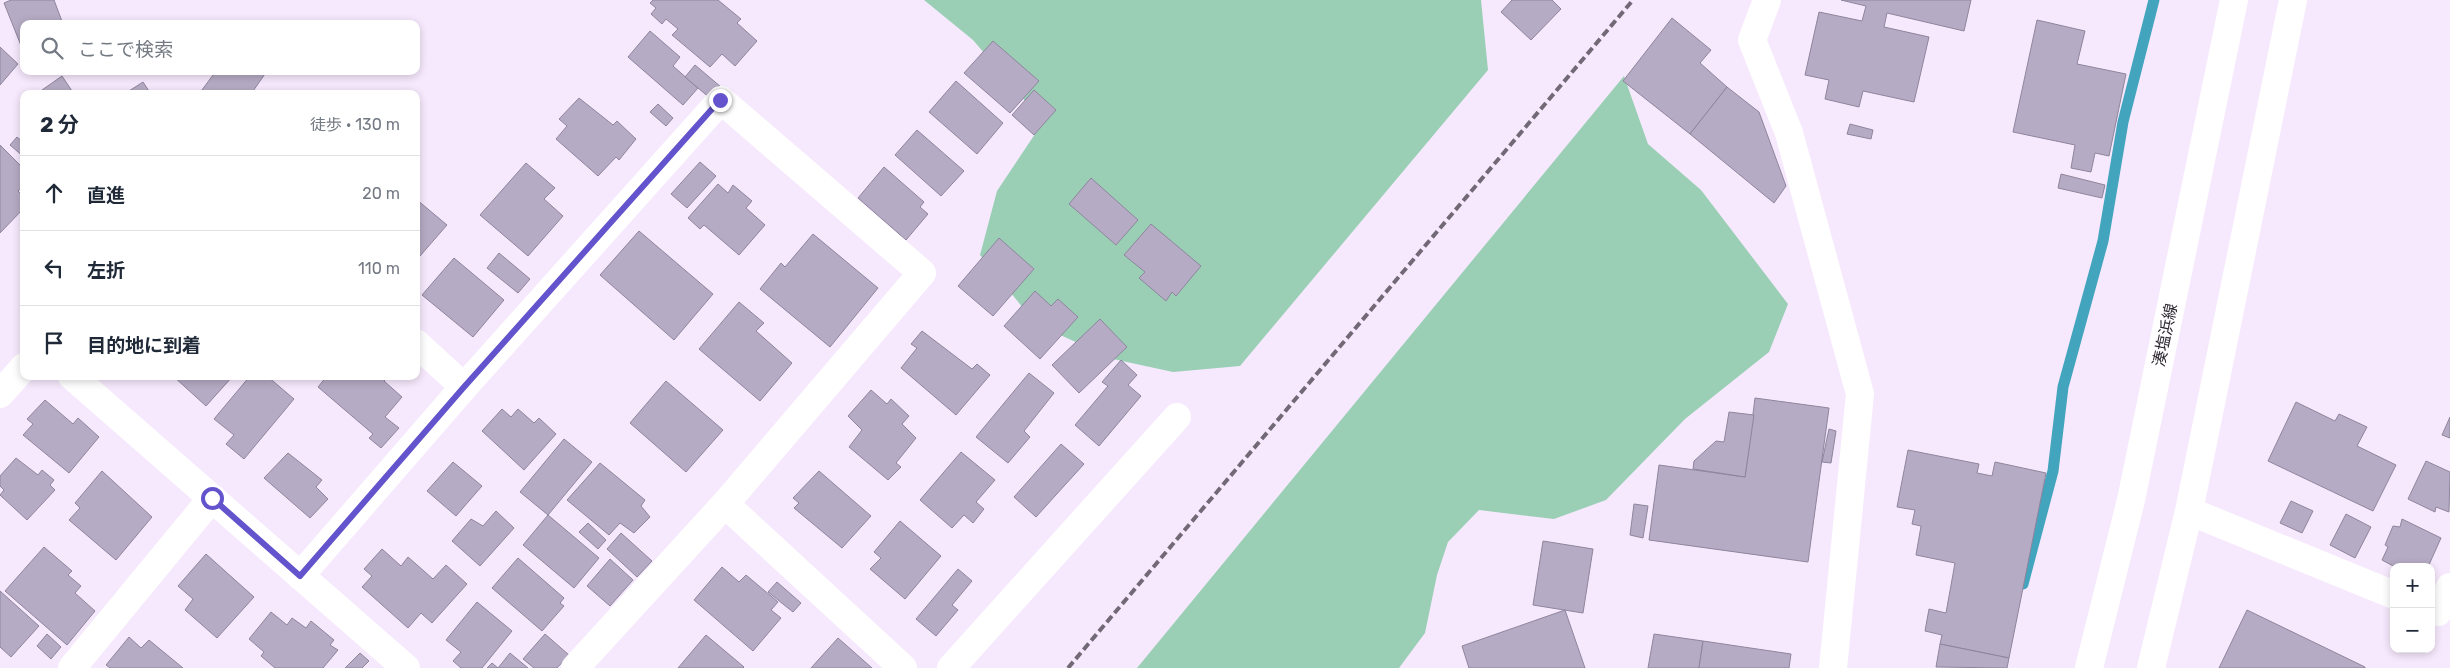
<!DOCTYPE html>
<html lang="ja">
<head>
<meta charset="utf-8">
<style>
  body { margin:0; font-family:Rubik,"Noto Sans JP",sans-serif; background:#f2f2f3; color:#1f2937 }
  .controls { position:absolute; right:15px; bottom:15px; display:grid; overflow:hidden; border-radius:10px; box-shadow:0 2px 8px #0003 }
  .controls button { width:45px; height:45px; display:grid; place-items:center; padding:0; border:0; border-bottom:1px solid #e0e1e3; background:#fff; color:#1f2937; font:25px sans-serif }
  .stop { position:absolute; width:15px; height:15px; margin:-11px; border:4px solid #6353cc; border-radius:50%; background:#fff }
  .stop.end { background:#6353cc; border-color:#fff; box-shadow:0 1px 5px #0008 }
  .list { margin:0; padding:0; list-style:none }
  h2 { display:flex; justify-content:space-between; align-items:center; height:65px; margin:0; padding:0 20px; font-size:21px }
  h2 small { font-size:16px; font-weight:400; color:#747a83 }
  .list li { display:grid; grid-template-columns:32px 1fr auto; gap:15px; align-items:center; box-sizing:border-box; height:75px; padding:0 20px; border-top:1px solid #e0e1e3 }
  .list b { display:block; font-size:19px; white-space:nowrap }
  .list em { font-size:16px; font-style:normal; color:#747a83 }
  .icon { flex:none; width:28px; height:28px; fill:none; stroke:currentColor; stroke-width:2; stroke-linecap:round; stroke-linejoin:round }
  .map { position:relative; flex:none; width:2450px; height:668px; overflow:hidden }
  .search { position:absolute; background:#fff; box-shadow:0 2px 8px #0003; left:20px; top:20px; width:400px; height:55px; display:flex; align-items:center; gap:12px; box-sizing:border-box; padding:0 18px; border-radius:10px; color:#747a83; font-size:19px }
  .panel { position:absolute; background:#fff; box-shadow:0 2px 8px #0003; left:20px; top:90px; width:400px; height:290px; border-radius:10px }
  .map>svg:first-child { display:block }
  .green { fill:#9acfb6 }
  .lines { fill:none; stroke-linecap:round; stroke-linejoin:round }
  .stream { stroke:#43a4be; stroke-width:11 }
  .building { fill:#b5abc4; stroke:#8e859d }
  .street { stroke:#fff; stroke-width:28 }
  .secondary { stroke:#fff; stroke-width:28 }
  .rail { stroke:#726976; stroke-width:4; stroke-dasharray:8 4; stroke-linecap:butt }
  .route { stroke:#6353cc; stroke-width:6 }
  .labels { text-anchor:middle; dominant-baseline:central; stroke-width:4.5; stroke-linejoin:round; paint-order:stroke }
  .street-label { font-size:16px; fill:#2f2932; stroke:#fff }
</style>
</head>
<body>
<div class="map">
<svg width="2450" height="668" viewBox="0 0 2450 668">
  <rect width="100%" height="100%" fill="#f7e9fd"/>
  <g class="green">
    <polygon points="924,0 1481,0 1488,70 1240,366 1173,372 1113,359 1036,324 980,255 997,191 1043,122 973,40"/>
    <polygon points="1624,76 1648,144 1701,190 1788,304 1769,352 1685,419 1606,500 1554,519 1479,510 1448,542 1437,575 1425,633 1399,668 1137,668"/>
  </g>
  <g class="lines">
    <polyline class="stream" points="2023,584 2053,471 2063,387 2103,241 2123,122 2154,0"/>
  </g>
  <g class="building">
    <polygon points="11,0 54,0 63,24 24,24 24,53 4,3"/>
    <polygon points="653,0 718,0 741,19 737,23 757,41 735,66 722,54 710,67 672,35 678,29 666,19 662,24 651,14 656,8 650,3"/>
    <polygon points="1512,0 1552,0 1561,9 1531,40 1501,12"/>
    <polygon points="1841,0 1971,0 1964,31 1887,13 1884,27 1929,37 1914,102 1863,91 1859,107 1825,99 1829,80 1805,75 1819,12 1862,21 1866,6"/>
    <polygon points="1672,18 1711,50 1700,63 1727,87 1690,134 1623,81"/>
    <polygon points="2037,20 2085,31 2077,64 2126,74 2109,156 2095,153 2091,172 2071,168 2075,145 2013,132"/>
    <polygon points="650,31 680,57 673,66 698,88 683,105 628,57"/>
    <polygon points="993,41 1039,81 1010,113 964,73"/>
    <polygon points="0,47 18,64 0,85"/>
    <polygon points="695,65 721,87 711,99 685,77"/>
    <polygon points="216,71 267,71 251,94 199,94"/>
    <polygon points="62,76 74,94 44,94 42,90"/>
    <polygon points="956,81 1003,123 977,154 929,112"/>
    <polygon points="143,82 151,94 131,94 129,91"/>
    <polygon points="1727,87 1759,112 1786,186 1774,203 1690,134"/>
    <polygon points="1034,90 1056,110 1034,135 1012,115"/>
    <polygon points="579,98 613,125 617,121 636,139 619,160 616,157 598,176 556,139 567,126 559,119"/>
    <polygon points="658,104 673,118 666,126 650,112"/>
    <polygon points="1850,124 1873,130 1871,139 1847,134"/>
    <polygon points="917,130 964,171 941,196 895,155"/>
    <polygon points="17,137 24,143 24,157 10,145"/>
    <polygon points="0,145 24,169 24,185 18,191 24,197 24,208 0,233"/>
    <polygon points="700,162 716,176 687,208 671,194"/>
    <polygon points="526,163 555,188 544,199 563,216 528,256 480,215"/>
    <polygon points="884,167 924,202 920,207 928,214 906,240 858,198"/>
    <polygon points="2061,174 2105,185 2102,198 2058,188"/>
    <polygon points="1091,178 1138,220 1116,245 1069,204"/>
    <polygon points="718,184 728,193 733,185 752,201 746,208 765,225 739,255 704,225 700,229 688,218"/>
    <polygon points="416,199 447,225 420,256 416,254"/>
    <polygon points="1151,224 1201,266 1176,296 1172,292 1166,301 1139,278 1145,272 1124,255"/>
    <polygon points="639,231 713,294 674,340 600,275"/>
    <polygon points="813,234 878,288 830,347 760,289 781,263 785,267"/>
    <polygon points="999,238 1034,269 993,316 958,286"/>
    <polygon points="499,253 530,279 518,293 487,268"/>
    <polygon points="454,258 504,300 473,337 422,295"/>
    <polygon points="1035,291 1051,306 1058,299 1078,317 1040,359 1004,326"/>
    <polygon points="739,302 764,323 756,331 792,363 760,401 699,349"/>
    <polygon points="1100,319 1127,347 1079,393 1052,365"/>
    <polygon points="922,331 972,369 977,364 990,375 956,415 901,368 917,348 911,344"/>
    <polygon points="1121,360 1137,375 1128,385 1141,396 1099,446 1075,425 1108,386 1102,382"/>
    <polygon points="1029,373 1054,393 1024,431 1030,437 1008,463 976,437"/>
    <polygon points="173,376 233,376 206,406"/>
    <polygon points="250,376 267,376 294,399 244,459 226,444 234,435 214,419"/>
    <polygon points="327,376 385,376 387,378 384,381 402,397 385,417 399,428 381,448 369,438 373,434 318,387"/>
    <polygon points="666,381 723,430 686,472 630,423"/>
    <polygon points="871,390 887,404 891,399 909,416 902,424 916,438 896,463 901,467 888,480 849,447 862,430 848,416"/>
    <polygon points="1755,398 1829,408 1808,562 1649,540 1659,465 1745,477"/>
    <polygon points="45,400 73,424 78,418 99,437 69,473 23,435 33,424 27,419"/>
    <polygon points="2296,402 2335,421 2339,414 2367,427 2357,446 2396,465 2373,511 2268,461"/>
    <polygon points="502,409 511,417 518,409 534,423 539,418 556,434 524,470 482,431"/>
    <polygon points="1729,412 1754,415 1745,477 1693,469 1694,461 1716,441 1724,442"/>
    <polygon points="2450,417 2450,438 2442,435"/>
    <polygon points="1829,429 1836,431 1831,463 1822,462"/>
    <polygon points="564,439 592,462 548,515 520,492"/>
    <polygon points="1061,444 1084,464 1036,517 1014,497"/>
    <polygon points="1908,450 1979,464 1977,473 1992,476 1995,462 2046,473 2009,658 1940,644 1942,635 1925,631 1929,609 1946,613 1955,563 1916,555 1921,526 1912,524 1915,510 1897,507"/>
    <polygon points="961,452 995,480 976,502 984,509 973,523 964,515 952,528 920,500"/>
    <polygon points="288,453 322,480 316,487 328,499 310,518 264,478"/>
    <polygon points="16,458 38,475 42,470 54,480 50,485 55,490 27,520 0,495 4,490 0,486 0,476"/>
    <polygon points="2426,461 2450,472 2449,512 2436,507 2435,512 2408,499"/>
    <polygon points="453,462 482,486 456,516 427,491"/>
    <polygon points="600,463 645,500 641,506 650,517 634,533 620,523 609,535 567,500"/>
    <polygon points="102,471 152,517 116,560 69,520 80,508 75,503"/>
    <polygon points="819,471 871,516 842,548 794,508 799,503 793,498"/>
    <polygon points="2291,501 2313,511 2302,533 2280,523"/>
    <polygon points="1634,504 1648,506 1643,538 1630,535"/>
    <polygon points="496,511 514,528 480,566 452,541 471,519 483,526"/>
    <polygon points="2346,514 2371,527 2355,558 2330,545"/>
    <polygon points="548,515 599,558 574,588 523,545"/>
    <polygon points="2402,519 2441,538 2428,567 2395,567 2382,560 2388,547 2385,545 2393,526 2400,527"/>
    <polygon points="900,521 941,556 905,599 870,569 881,558 874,552"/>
    <polygon points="588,523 606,540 598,549 579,532"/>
    <polygon points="621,533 652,561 637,577 607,549"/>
    <polygon points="1543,541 1593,549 1583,613 1533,605"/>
    <polygon points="44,547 72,571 68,575 81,586 75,593 95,611 67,645 5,591"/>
    <polygon points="382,549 401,566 408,557 433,579 446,565 467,584 432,623 421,613 408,628 362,587 372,576 364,569"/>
    <polygon points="206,554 254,597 217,638 185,610 193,599 178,586"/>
    <polygon points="518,558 564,598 560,603 564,606 542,631 492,588"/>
    <polygon points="610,559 633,580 610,606 587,586"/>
    <polygon points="722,567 739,582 746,575 778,602 771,610 781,618 753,651 694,600"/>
    <polygon points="958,569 972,581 952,605 958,610 936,636 916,619"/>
    <polygon points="777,582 801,603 793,612 768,592"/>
    <polygon points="0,591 39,626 11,657 0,647"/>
    <polygon points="477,602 512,631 482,668 461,668 453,661 461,652 446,640"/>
    <polygon points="1565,610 1585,668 1469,668 1462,646"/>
    <polygon points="2247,610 2365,667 2365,668 2219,668"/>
    <polygon points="271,612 287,625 292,618 306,628 311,621 334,640 330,645 338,650 323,668 275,668 261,656 264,652 249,639"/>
    <polygon points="47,634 61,647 51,659 37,646"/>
    <polygon points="545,634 569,655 557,668 534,668 523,659"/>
    <polygon points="1654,634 1703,641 1699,668 1648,668"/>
    <polygon points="706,635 744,667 743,668 678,668"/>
    <polygon points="129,637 141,648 149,640 183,668 110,668 106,665"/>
    <polygon points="838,638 872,668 811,668"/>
    <polygon points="1703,641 1791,654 1789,668 1699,668"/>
    <polygon points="1940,644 2009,658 2007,668 1936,667"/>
    <polygon points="360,653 369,661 362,668 345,668"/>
    <polygon points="510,653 528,668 487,668 492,663 498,668"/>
  </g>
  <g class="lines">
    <g class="street">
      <polyline points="1767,0 1752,40 1789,133 1860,394 1833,668"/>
      <polyline points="416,343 464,387 721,100 922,273 725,504 575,668"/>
      <polyline points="72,376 406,668"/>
      <polyline points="0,394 24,367"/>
      <polyline points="725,504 903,668"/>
      <polyline points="2189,511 2394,595"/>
      <polyline points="300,576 464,387"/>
      <polyline points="2438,612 2450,587"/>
      <polyline points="72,668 212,498"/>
      <polyline points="951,668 1177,417"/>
    </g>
    <g class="secondary">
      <polyline points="2089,668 2131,500 2234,0"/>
      <polyline points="2151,668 2189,511 2293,0"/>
    </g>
    <polyline class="rail" points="1068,668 1633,0"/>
  </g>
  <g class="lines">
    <polyline class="route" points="212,498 300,576 464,387 720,100"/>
  </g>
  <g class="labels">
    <g class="street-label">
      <text transform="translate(2165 335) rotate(-78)">湊塩浜線</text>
    </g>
  </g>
</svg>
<div class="controls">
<button>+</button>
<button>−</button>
</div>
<div class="stop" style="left:212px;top:498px"></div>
<div class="stop end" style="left:720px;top:100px"></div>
<div class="search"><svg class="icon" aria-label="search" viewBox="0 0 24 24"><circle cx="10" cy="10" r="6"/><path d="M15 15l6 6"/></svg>ここで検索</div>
<section class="panel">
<h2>2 分<small>徒歩 · 130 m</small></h2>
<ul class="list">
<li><svg class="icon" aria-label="ahead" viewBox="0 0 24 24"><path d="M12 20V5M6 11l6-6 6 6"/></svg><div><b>直進</b></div><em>20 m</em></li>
<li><svg class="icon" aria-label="left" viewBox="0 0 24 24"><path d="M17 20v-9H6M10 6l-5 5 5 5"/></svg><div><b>左折</b></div><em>110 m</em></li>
<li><svg class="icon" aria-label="arrive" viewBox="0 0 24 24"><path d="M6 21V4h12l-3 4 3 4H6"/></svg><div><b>目的地に到着</b></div></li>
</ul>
</section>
</div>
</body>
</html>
